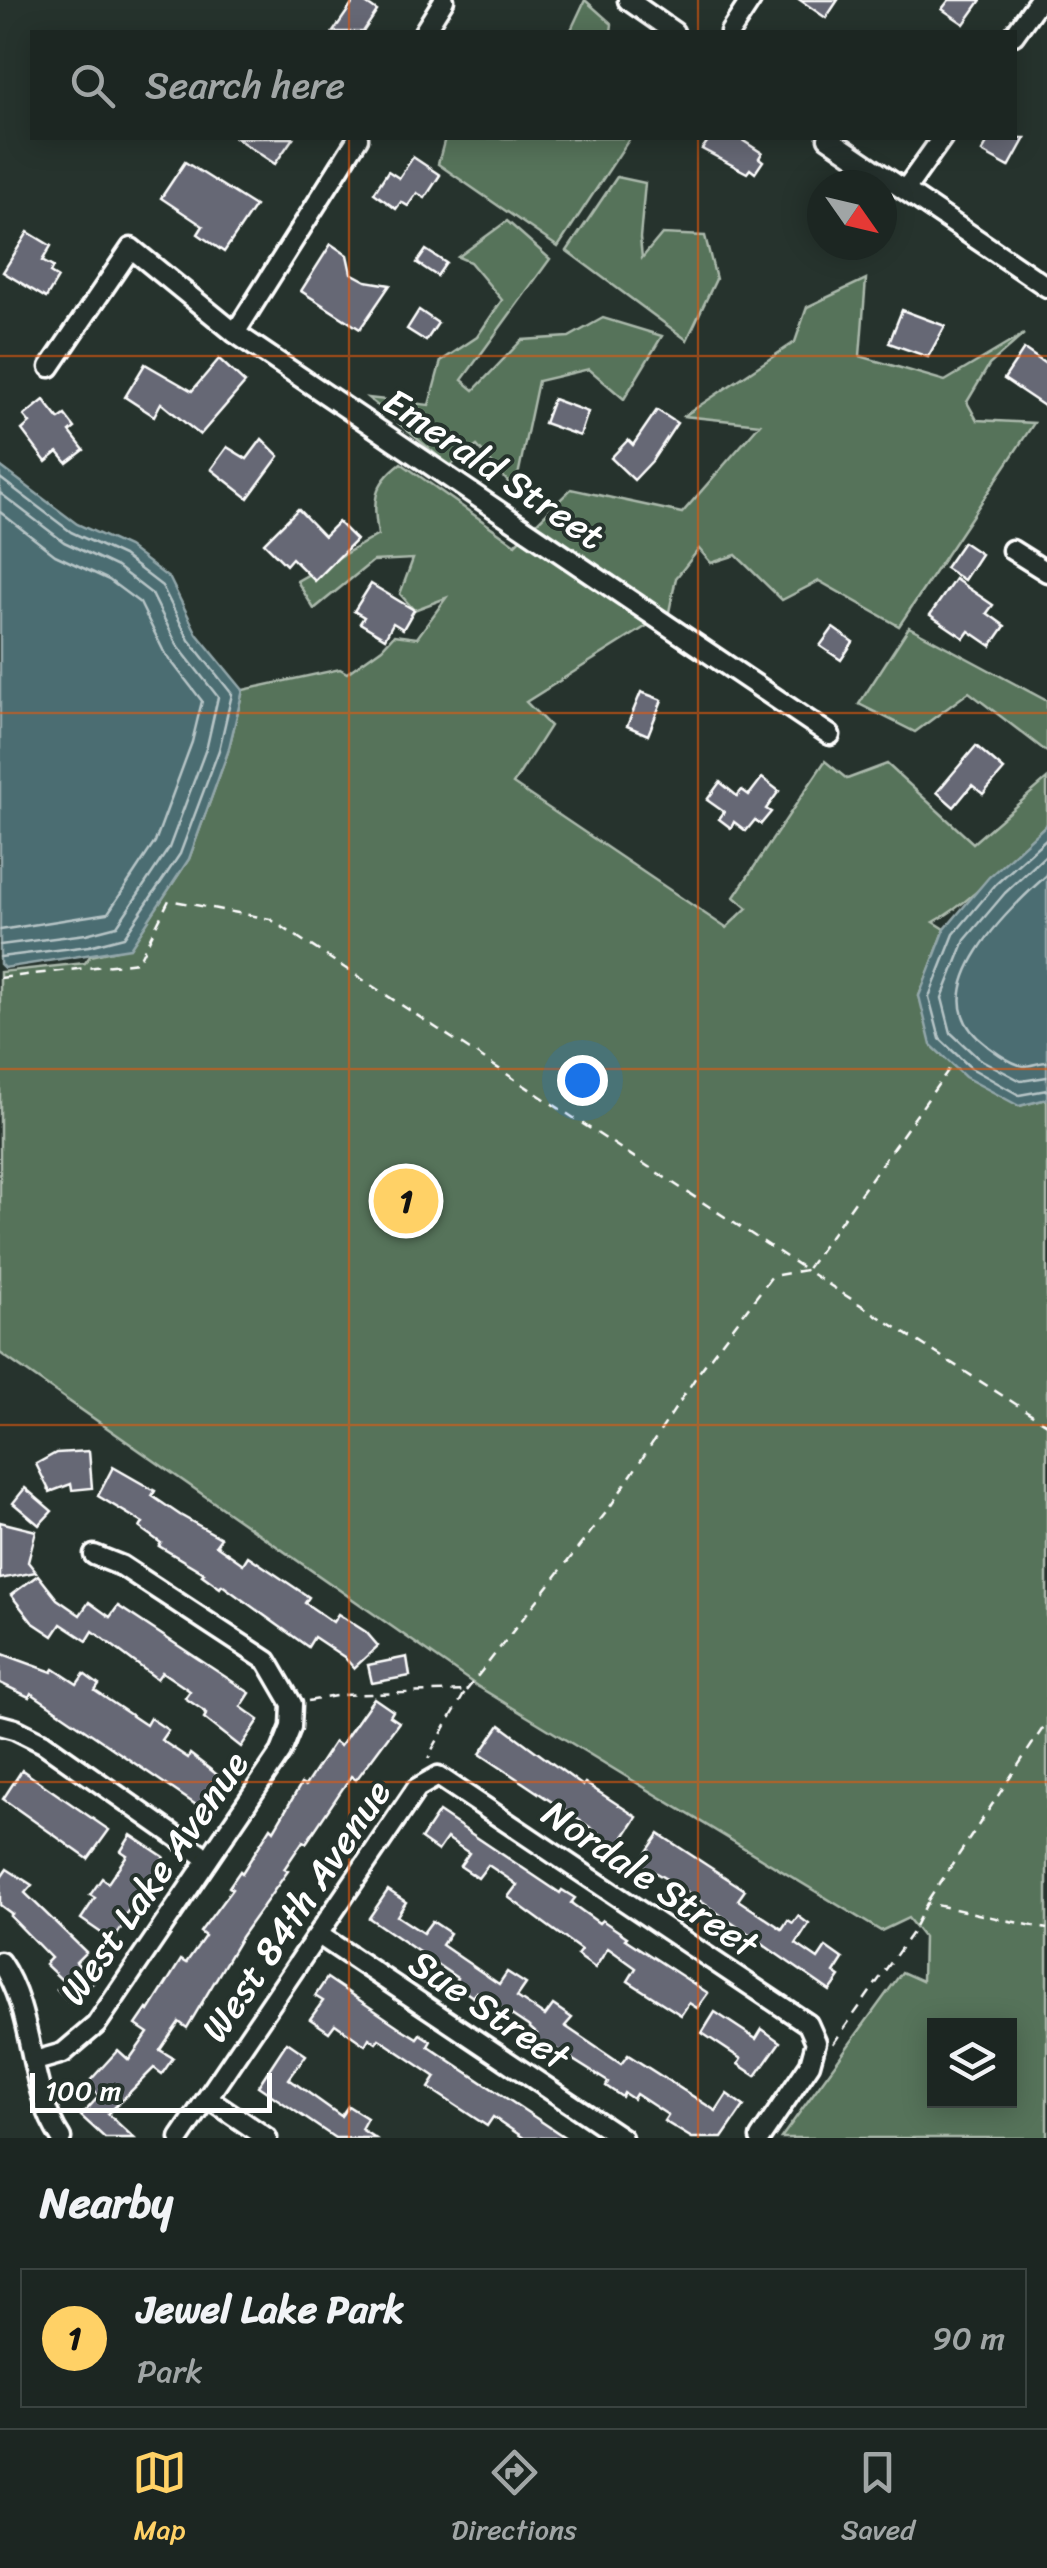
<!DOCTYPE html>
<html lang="en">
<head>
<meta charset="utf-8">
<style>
  body { margin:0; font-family:Sriracha,sans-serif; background:#29322f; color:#f1f3f6 }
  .controls { position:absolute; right:30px; bottom:30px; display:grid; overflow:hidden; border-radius:0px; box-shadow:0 5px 25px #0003 }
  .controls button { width:90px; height:90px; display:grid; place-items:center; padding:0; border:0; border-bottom:2px solid #3a4340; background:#1c2622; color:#f1f3f6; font:50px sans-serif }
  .compass { position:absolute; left:807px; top:170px; width:90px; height:90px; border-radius:50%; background:#1c2622; box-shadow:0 5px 25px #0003; rotate:124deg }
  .scale { position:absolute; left:30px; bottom:25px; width:242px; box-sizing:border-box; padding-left:10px; border:5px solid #fff; border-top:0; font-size:28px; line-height:35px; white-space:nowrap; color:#fff; -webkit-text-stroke:8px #26332d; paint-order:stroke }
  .you { position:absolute; left:582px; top:1080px; width:35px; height:35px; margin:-25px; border:8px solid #fff; border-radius:50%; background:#1a73e8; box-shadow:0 0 0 15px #1a73e833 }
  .badge { display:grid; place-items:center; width:65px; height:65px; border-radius:50%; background:#ffd166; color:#111; font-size:32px; font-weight:700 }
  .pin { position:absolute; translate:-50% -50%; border:5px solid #fff; box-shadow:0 2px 10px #0006 }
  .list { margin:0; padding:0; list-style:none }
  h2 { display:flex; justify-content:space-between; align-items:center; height:130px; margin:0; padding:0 40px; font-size:42px }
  h2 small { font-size:32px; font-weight:400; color:#a0a5a5 }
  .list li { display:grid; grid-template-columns:65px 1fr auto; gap:30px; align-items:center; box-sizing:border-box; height:140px; margin:0 20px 20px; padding:0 20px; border:2px solid #3a4340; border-radius:0px }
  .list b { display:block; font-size:38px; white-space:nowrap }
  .list p { margin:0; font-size:32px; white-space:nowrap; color:#a0a5a5 }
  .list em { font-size:32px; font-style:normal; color:#a0a5a5 }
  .icon { flex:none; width:55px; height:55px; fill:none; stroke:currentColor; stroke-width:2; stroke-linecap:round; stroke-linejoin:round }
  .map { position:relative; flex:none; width:1047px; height:2138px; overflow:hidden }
  .search { position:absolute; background:#1c2622; box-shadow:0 5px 25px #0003; left:30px; right:30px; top:30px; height:110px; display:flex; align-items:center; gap:25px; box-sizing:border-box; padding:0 35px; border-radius:0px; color:#a0a5a5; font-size:38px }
  .sheet { height:290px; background:#1c2622 }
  nav { display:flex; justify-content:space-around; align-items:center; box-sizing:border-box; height:140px; border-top:2px solid #3a4340; background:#1c2622; font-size:28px; color:#a0a5a5 }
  nav a { display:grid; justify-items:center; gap:5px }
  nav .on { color:#ffd166 }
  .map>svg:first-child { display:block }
  .green { fill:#57735a; stroke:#abb9ac; stroke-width:2.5; fill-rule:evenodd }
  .water { fill:#4b6d72; stroke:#93a7aa; stroke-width:2.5 }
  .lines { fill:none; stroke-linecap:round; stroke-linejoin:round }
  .shore { stroke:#b7c5c7; stroke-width:2.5 }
  .building { fill:#666875; stroke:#fff; stroke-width:2.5 }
  .minor-casing { stroke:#fff; stroke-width:25 }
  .path { stroke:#fff; stroke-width:2.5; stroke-dasharray:10 8; stroke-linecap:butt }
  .minor { stroke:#26332d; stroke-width:18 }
  .grid { fill:none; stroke:#e8590c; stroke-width:2.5; stroke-opacity:0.55 }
  .labels { text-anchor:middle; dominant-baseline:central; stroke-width:8; stroke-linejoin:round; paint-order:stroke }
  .street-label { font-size:38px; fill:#fff; stroke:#26332d }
</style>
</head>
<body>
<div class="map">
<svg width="1047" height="2138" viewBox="0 0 1047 2138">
  <rect width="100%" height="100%" fill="#26332d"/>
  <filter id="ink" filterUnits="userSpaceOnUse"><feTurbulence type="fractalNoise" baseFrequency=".01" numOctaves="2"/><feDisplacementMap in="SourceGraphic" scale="20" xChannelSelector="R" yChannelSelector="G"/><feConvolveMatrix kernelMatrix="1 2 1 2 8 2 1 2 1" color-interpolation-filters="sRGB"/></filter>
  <g filter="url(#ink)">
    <g class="green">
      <polygon points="585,0 612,24 611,32 570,32"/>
      <polygon points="445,138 630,138 558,247 438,164"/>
      <polygon points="617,177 645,183 640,238 642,258 662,234 705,236 716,279 687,340 567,251"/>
      <polygon points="507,221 550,259 462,380 474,390 522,340 569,337 603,318 662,336 624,399 589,369 538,381 515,490 477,446 450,466 368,398 429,405 441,361 477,337 502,300 470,262 458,257"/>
      <path d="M866,279L860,356L945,381L1024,334L989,365L967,402L977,420L1034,423L899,626L819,581L782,600L736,555L711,563L699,549L676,578L669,612L526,702L550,726L513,784L726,928L747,908L734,897L825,761L847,779L887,764L973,843L1047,779V824C1010,857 978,898 934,922L945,929L919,996L1019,1106L1047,1099V2138H781L902,1972L922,1981L923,1937L908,1918L881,1931L477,1686L0,1353V972L85,963L90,956L130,947L189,859L228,752L243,690L340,669L347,673L382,648L394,635L417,638L446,598L414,610L400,594L413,559L373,561L314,609L297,581L378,535C373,501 372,485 401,463L515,544L571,489L682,513L760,424L684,416L795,342L807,307ZM934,2026H1010V2100H934Z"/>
      <polygon points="909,627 1047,701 1047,752 969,692 915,732 859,704"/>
    </g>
    <g class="water">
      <polygon points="0,466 77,524 128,547 170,579 197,634 243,690 228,752 189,859 130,948 4,968 0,964"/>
      <polygon points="1047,824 1047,1099 1019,1106 965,1077 931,1045 919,996 945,929 989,877"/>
    </g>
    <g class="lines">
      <g class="shore">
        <polyline points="0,478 71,532 123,556 162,586 189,640 232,694 219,750 180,854 124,937 89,946 0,957"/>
        <polyline points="0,493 64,542 117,567 152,594 177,645 218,697 207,746 169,848 117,926 86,934 0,945"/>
        <polyline points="0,512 55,555 109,580 140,603 164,652 202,701 192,742 155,842 108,913 0,930"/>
        <polyline points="1047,838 996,884 954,934 929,997 940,1039 971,1068 1019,1095 1047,1090"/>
        <polyline points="1047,854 1005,893 965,940 942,998 951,1033 978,1058 1021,1081 1047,1077"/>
        <path d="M1047,875C1009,909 924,988 978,1038C988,1047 1010,1064 1024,1066C1031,1066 1040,1062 1047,1062"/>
      </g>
    </g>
    <g class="building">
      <polygon points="355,0 361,0 377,11 363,32 333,32"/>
      <polygon points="800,0 838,0 826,18"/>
      <polygon points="949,0 981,0 964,24 942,9"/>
      <polygon points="236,138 293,138 275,164"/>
      <polygon points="710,138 739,138 762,153 759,158 763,161 755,173 750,169 747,173 702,149"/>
      <polygon points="990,138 1025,138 1009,167 982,152"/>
      <polygon points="413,157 440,175 425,198 417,193 408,206 401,202 396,209 374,193 388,171 399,178"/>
      <polygon points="185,162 255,206 224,252 198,234 203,226 161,198"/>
      <polygon points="28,232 51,246 42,261 53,267 50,273 58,278 46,298 3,272"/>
      <polygon points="331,244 347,255 351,273 366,281 390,285 360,329 301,291"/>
      <polygon points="426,250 446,263 437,276 417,263"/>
      <polygon points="419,310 438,323 426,341 407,329"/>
      <polygon points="902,310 945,326 928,357 889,343"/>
      <polygon points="1024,349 1047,365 1047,408 1004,379"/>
      <polygon points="219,359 245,383 200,435 161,403 154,416 125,397 145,364 192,391"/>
      <polygon points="553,399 588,412 580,436 544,423"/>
      <polygon points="44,400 59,419 65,415 75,428 70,432 84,450 67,463 58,452 46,462 22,430 30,423 24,416"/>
      <polygon points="657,410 677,423 652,461 634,480 611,458 628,440 633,445"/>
      <polygon points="262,439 279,456 248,498 211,469 227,447 247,459"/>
      <polygon points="298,509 324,536 338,522 356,540 315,581 292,558 286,565 264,543"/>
      <polygon points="963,542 981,554 964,580 945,568"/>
      <polygon points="955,579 993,605 987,613 1005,626 991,646 969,631 964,638 930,615"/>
      <polygon points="371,584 414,610 403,629 393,623 385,638 360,623 364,617 354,611"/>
      <polygon points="833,628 853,642 841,660 820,646"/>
      <polygon points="641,692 662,700 648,735 627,726"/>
      <polygon points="976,746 1004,770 983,794 972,785 954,807 937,792"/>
      <polygon points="762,778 779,791 766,809 771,812 761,824 755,820 746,831 734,822 731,828 719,819 724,812 707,800 720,782 737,796 742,790 749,795"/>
      <polygon points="89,1451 92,1488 72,1490 71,1484 50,1492 36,1464 56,1453"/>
      <polygon points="113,1467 155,1491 152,1496 180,1515 221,1538 216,1545 243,1564 248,1556 309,1597 305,1603 333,1622 338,1614 366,1632 378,1646 354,1668 344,1657 314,1637 308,1647 222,1585 220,1588 202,1575 204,1573 159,1546 161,1543 140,1528 143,1523 98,1496"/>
      <polygon points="25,1488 52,1511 39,1525 13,1503"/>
      <polygon points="0,1522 36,1531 28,1562 36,1572 0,1579"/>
      <polygon points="38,1575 57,1599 80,1615 89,1602 110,1617 118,1606 250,1693 241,1707 259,1720 241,1747 204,1718 207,1713 185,1698 190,1691 162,1672 157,1679 93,1631 87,1641 61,1624 53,1636 32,1622 11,1595"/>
      <polygon points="0,1653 52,1672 54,1669 77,1684 84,1674 99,1685 95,1691 146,1725 150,1718 168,1730 161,1740 188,1758 190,1754 228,1783 208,1813 31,1693 29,1697 0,1683"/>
      <polygon points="407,1657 410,1676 372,1683 368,1665"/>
      <polygon points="374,1698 393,1711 390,1716 399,1722 356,1780 351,1776 306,1843 303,1841 284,1869 288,1871 241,1937 187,2028 179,2022 160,2050 173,2058 162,2074 154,2068 108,2114 134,2138 105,2138 81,2116 99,2096 87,2084 118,2050 129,2060 148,2033 136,2025 147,2009 149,2011 181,1960 186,1963 205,1936 200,1932 232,1889 229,1887 240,1871 242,1873 271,1827 274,1830 301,1784 305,1786 334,1742 340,1746"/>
      <polygon points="500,1725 583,1786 585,1783 637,1817 618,1846 480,1754"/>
      <polygon points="22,1770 109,1830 88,1859 3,1799"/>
      <polygon points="439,1812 560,1893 562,1890 575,1898 571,1903 599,1923 602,1920 627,1937 625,1939 708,1993 697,2008 689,2003 681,2015 628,1981 636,1968 608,1948 595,1968 577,1955 581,1950 508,1897 517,1885 509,1879 488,1865 478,1878 460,1866 469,1853 447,1838 438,1851 421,1839"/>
      <polygon points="659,1834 745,1890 738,1900 782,1929 788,1920 793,1923 798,1916 809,1924 796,1944 818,1959 826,1947 843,1959 834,1973 840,1977 830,1991 680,1887 639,1863"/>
      <polygon points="131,1835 164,1857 141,1896 139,1894 120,1923 123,1925 113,1941 81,1919 95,1898 90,1895 102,1878 108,1883 127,1855 121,1851"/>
      <polygon points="7,1869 32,1885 25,1893 86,1952 76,1962 94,1982 71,2004 57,1989 64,1982 45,1964 51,1958 10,1916 12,1914 0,1905 0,1879"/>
      <polygon points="388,1890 406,1902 397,1916 423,1933 432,1921 450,1933 442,1945 499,1984 507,1972 526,1984 517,1997 545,2016 553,2005 572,2018 565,2026 621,2064 628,2055 716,2111 727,2094 744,2106 722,2138 692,2138 664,2121 668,2115 636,2094 633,2099 624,2093 622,2097 606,2086 608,2082 554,2048 552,2051 534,2038 537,2034 528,2026 477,1992 473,1997 454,1984 457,1978 369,1918"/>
      <polygon points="327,1978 402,2029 417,2038 420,2034 431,2041 428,2046 566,2138 524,2138 493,2117 487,2126 429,2088 436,2077 379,2039 376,2043 369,2038 365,2045 335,2024 329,2032 310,2019 323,2001 315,1996"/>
      <polygon points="715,2012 756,2039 762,2029 780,2042 756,2076 738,2064 741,2059 702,2033"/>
      <polygon points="287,2042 306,2055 289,2079 341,2116 348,2106 367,2118 361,2129 375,2138 335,2138 258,2086"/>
    </g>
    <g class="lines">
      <defs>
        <g id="minor">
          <polyline points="628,0 674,32"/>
          <polyline points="424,32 444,0"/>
          <polyline points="730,32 751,0"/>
          <polyline points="1014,35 1039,0"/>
          <polyline points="828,138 1047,287"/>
          <polyline points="905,190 942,138"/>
          <polyline points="235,333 358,138"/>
          <polyline points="50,367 131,248 235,333 830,735"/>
          <polyline points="1012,550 1047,572"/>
          <polyline points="0,1725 15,1729 43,1743 208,1859"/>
          <polyline points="319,1935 622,2138"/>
          <path d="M0,1962C36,2015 26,2085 61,2138"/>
          <polyline points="35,2061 63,2053 96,2025 281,1752 291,1727 292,1704 267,1661 122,1566 94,1555"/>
          <polyline points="208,2098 267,2138"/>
          <polyline points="180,2138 417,1788 438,1776 808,2024 816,2042 810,2064 760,2138"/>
        </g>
      </defs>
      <use href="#minor" class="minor-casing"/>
      <g class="path">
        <polyline points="0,978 138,962 169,900 270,919 806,1270 952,1065"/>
        <polyline points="466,1691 608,1510 700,1371 772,1276 806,1270 1047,1424"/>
        <polyline points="308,1701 341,1695 466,1691 429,1755 430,1759"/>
        <polyline points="928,1901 1047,1722"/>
        <polyline points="833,2044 911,1934 927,1903 1047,1929"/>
      </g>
      <use href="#minor" class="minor"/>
    </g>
  </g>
  <path class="grid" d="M349,0V32M698,0V32M349,138V2138M698,138V2138M0,356H1047M0,713H1047M0,1069H1047M0,1425H1047M0,1782H1047"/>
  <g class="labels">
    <g class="street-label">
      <text transform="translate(494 469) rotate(34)">Emerald Street</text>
      <text transform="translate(154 1878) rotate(-55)">West Lake Avenue</text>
      <text transform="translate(650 1879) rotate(34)">Nordale Street</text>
      <text transform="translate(296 1911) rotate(-56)">West 84th Avenue</text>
      <text transform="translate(489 2010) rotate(34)">Sue Street</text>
    </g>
  </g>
</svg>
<div class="controls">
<button><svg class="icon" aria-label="layers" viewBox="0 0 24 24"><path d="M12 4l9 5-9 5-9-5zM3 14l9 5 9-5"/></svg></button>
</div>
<svg class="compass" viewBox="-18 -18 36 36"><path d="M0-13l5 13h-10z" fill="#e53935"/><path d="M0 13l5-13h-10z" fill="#a0a5a5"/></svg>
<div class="scale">100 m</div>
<div class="you"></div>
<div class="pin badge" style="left:406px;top:1201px">1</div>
<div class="search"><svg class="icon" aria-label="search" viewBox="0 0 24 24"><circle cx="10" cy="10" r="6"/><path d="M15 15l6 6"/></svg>Search here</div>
</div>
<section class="sheet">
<h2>Nearby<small></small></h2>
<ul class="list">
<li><span class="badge">1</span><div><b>Jewel Lake Park</b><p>Park</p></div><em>90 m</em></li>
</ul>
</section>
<nav>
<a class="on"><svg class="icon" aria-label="map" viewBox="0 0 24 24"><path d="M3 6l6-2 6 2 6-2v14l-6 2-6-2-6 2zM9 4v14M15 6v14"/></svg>Map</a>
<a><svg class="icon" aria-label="directions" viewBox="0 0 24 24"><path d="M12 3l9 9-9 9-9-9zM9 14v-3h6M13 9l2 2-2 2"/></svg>Directions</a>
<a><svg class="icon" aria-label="saved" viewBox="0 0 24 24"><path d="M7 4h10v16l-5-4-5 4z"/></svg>Saved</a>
</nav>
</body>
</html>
